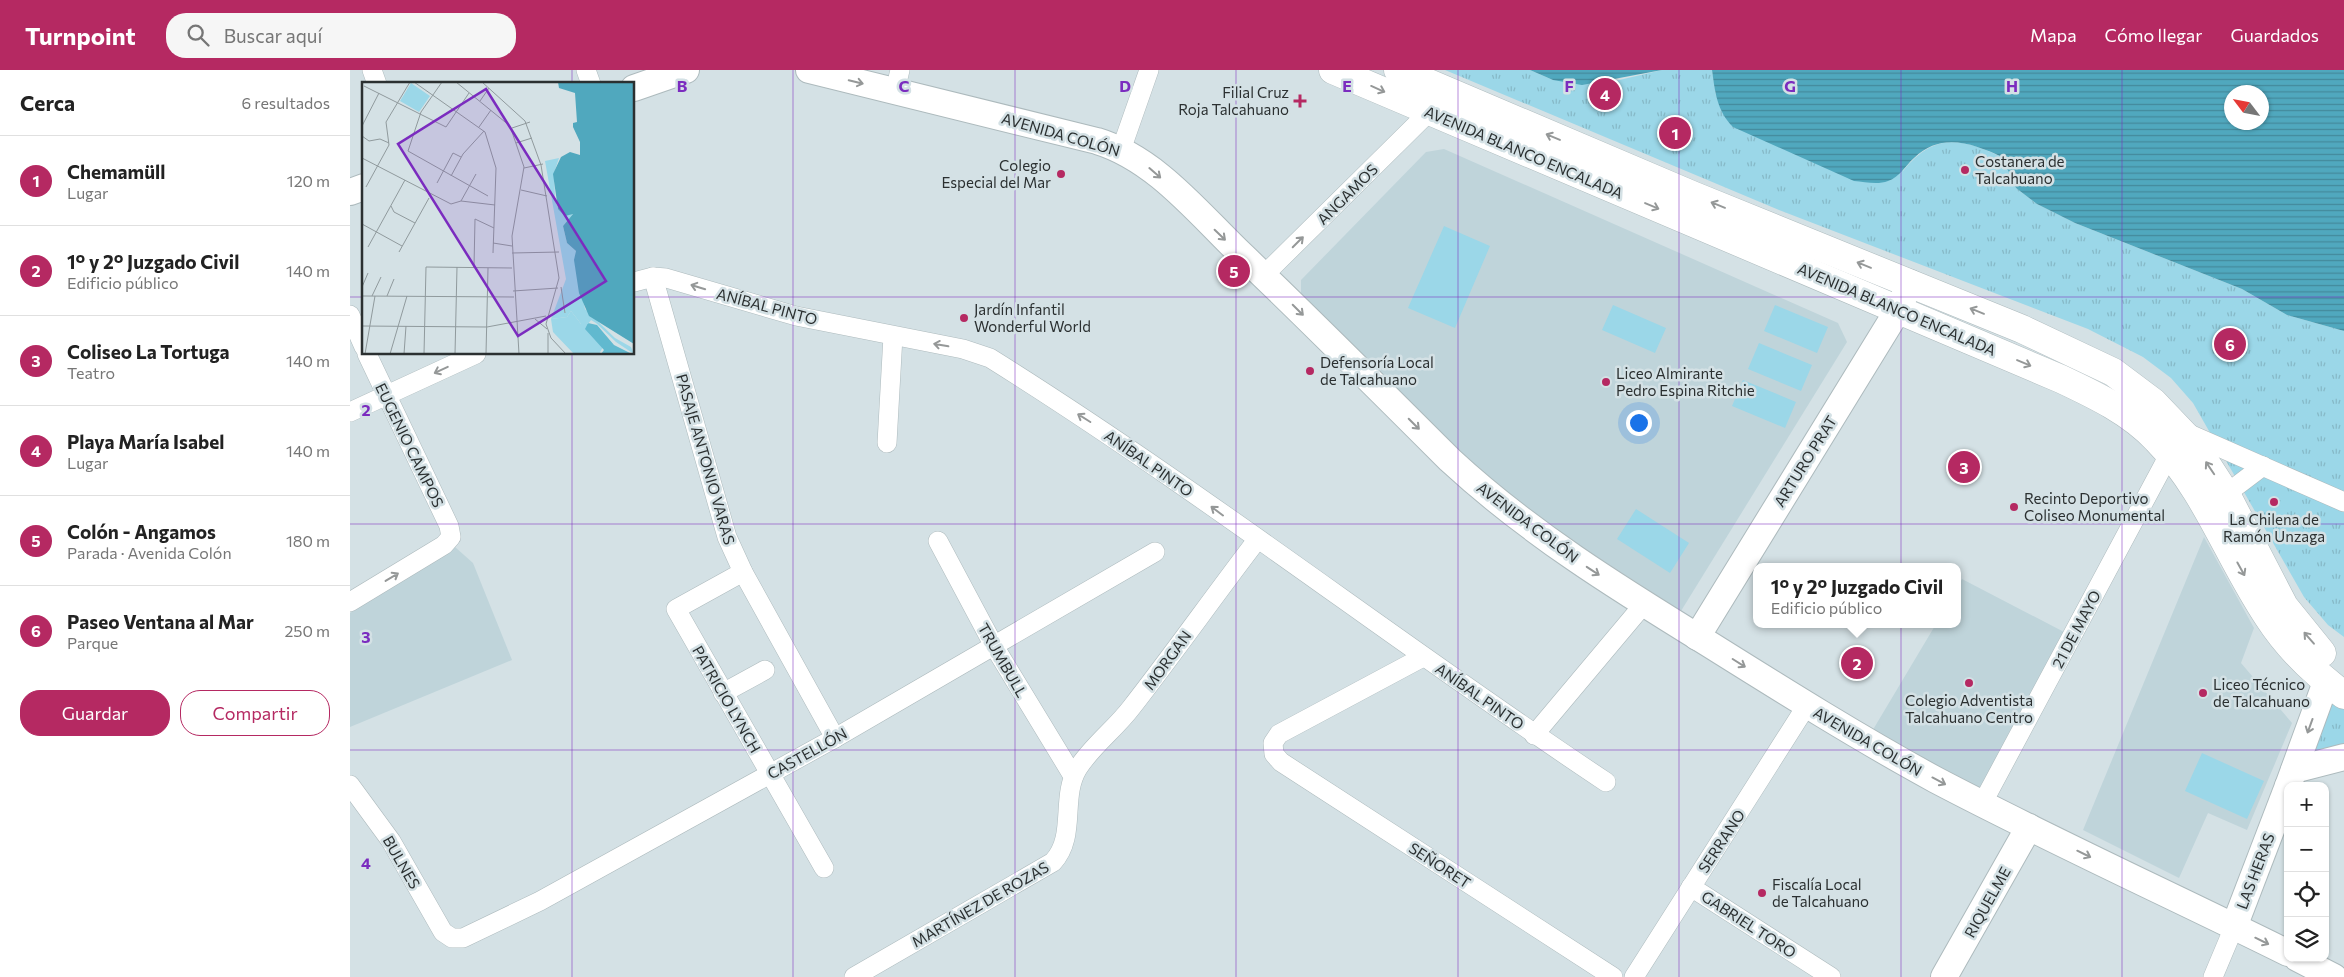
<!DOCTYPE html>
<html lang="es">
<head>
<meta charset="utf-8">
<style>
  body { margin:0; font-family:Commissioner,sans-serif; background:#f6f6f6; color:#222 }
  .controls { position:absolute; right:15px; bottom:15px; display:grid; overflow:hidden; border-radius:10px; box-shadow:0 1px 4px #0004 }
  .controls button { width:45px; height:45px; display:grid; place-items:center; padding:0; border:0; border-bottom:1px solid #e0e0e0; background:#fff; color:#222; font:25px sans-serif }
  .compass { position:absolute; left:1874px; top:15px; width:45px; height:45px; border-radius:50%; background:#fff; box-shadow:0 1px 4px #0004; rotate:302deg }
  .you { position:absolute; left:1288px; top:352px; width:18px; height:18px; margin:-12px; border:4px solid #fff; border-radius:50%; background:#1a73e8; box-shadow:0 0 0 8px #1a73e833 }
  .badge { display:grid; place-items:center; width:32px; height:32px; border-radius:50%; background:#b52962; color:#fff; font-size:16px; font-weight:700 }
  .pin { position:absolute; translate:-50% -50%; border:2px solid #fff; box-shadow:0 1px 5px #0006 }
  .popup { position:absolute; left:1403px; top:493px; width:208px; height:65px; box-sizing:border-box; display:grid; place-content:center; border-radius:10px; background:#fff; filter:drop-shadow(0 1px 4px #0005); font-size:16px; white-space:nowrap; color:#767676 }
  .popup b { font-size:19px; color:#222 }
  .popup::after { content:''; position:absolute; left:50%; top:100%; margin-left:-10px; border:10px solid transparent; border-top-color:#fff }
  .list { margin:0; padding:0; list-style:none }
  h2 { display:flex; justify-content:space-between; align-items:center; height:65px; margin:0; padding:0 20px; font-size:21px }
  h2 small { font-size:16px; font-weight:400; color:#767676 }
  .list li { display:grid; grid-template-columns:32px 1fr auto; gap:15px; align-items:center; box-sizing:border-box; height:90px; padding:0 20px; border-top:1px solid #e0e0e0 }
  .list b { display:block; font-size:19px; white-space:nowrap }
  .list p { margin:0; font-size:16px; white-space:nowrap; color:#767676 }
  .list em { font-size:16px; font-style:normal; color:#767676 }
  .actions { display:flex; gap:10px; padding:15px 20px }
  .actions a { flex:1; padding:11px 0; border:1px solid #b52962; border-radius:20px; text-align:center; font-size:18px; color:#b52962 }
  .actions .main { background:#b52962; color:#fff }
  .icon { flex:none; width:28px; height:28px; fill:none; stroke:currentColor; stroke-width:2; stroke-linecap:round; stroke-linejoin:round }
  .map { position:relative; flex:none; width:1994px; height:907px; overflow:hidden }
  header { display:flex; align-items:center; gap:30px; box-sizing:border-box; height:70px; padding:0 25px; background:#b52962; color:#fff }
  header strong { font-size:24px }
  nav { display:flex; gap:28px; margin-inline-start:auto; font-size:18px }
  .search { width:350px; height:45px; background:#f6f6f6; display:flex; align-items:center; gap:12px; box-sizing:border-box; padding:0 18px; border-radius:20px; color:#767676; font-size:19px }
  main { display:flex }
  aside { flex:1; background:#fff }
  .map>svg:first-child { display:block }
  .built { fill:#bfd4da }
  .grass { fill:#9bd7e8 }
  .park { fill:url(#park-tufts) }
  .water { fill:url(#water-rules); fill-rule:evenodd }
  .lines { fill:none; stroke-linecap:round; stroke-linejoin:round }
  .street-casing { stroke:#adbabd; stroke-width:20 }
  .secondary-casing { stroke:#adbabd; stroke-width:28 }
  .primary-casing { stroke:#adbabd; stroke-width:29 }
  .street { stroke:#fff; stroke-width:19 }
  .secondary { stroke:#fff; stroke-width:26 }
  .primary { stroke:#fff; stroke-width:28 }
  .oneway { stroke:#959898 }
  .grid { fill:none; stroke:#7b2cbf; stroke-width:1; stroke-opacity:0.55 }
  .poi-dot { fill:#b52962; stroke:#d4e1e5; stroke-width:2 }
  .labels { text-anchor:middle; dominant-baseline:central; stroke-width:5; stroke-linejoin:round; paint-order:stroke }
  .poi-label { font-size:15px; fill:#2b3031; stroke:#d4e1e5; text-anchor:start }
  .street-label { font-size:15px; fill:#2b3031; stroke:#d4e1e5 }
  .inset-road { fill:none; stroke:#909a9d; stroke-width:1 }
  .view { fill:#7b2cbf; fill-opacity:0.15; stroke:#7b2cbf; stroke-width:2.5 }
  .inset-edge { fill:none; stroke:#2b3031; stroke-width:2.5 }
  .grid-label { font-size:16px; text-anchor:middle; font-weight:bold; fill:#7b2cbf; stroke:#d4e1e5; stroke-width:5; stroke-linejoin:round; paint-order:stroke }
</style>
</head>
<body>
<header>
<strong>Turnpoint</strong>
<div class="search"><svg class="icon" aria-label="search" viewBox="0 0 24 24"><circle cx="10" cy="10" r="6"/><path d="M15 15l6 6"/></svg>Buscar aquí</div>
<nav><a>Mapa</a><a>Cómo llegar</a><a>Guardados</a></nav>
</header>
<main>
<aside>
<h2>Cerca<small>6 resultados</small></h2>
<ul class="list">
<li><span class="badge">1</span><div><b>Chemamüll</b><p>Lugar</p></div><em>120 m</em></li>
<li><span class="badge">2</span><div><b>1° y 2° Juzgado Civil</b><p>Edificio público</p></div><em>140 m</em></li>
<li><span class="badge">3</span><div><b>Coliseo La Tortuga</b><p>Teatro</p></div><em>140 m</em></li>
<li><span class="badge">4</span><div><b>Playa María Isabel</b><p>Lugar</p></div><em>140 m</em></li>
<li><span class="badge">5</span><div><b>Colón - Angamos</b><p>Parada · Avenida Colón</p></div><em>180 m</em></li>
<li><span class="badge">6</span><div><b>Paseo Ventana al Mar</b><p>Parque</p></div><em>250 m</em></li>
</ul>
<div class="actions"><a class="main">Guardar</a><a>Compartir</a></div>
</aside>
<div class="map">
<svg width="1994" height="907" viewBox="0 0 1994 907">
  <defs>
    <pattern id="park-tufts" width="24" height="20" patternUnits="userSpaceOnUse" patternTransform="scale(1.25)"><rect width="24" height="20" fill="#9bd7e8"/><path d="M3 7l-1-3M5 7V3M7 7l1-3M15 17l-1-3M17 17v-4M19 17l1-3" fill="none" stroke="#86b9c7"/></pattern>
    <pattern id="water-rules" width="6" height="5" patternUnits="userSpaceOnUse" patternTransform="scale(1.25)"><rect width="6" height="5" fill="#50a8be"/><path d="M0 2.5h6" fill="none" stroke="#43899b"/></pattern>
  </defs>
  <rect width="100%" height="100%" fill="#d4e1e5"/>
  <g class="built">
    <polygon points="1094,79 1488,253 1497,272 1331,541 1176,441 1114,387 951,224 951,210 1076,82"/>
    <polygon points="1854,467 1904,558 1891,593 1942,653 1897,760 1858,743 1829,808 1733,760"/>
    <polygon points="105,477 123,493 162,590 0,657 0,543"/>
    <polygon points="1612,509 1714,562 1628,724 1521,663 1586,554 1607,554 1607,518"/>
  </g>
  <g class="grass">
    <polygon points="1094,156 1140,176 1105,258 1058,238"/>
    <polygon points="1263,235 1316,258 1305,283 1252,260"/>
    <polygon points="1425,235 1478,257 1467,283 1414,261"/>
    <polygon points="1409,273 1462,295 1451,321 1398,299"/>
    <polygon points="1393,310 1446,332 1435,358 1382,336"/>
    <polygon points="1286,439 1339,473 1320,503 1267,469"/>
    <polygon points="1852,683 1914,711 1897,749 1835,721"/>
  </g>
  <g class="park">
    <path d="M1095,0H1180L1203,10L1265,11L1312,0H1362L1366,25L1553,101C1584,62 1611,68 1652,87L1666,118L1687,134L1725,153L1892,219L1937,245L1994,261V567L1978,555L1954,527L1843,333L1821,308L1793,287L1738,259L1429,140Z"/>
    <polygon points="1977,625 1994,636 1994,679 1954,688"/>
  </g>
  <g class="water">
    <polygon points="1180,0 1312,0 1232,15 1203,10"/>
    <path d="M1362,0H1994V261L1937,245L1892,219L1725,153L1687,134L1666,118L1652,87C1622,73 1591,62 1564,88C1555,96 1550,107 1538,111C1528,115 1515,112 1504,111L1383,57C1367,41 1365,22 1362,0ZM1882,22H1912V52H1882Z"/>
  </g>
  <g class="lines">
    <defs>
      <g id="street">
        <polyline points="22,0 27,14"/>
        <polyline points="236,0 241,14"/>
        <polyline points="545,21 550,0"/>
        <polyline points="771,80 799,0"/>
        <polyline points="913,206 1080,41"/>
        <polyline points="303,207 377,467 393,502 485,668"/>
        <path d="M284,212L303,207L316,208L446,246L613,279L640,288C851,420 1048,574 1256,712"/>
        <polyline points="0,245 14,277"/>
        <polyline points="0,342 126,284"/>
        <polyline points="1837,363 1994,432"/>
        <polyline points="537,373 543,266"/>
        <polyline points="1876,424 1913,396"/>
        <polyline points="588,471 644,576 723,706"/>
        <polyline points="393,502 326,539 474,798"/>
        <polyline points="0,532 94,475 101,467 99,456 17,284"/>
        <polyline points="1073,587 929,664 923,673 924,684 931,692 1263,907"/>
        <polyline points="373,623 415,600"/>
        <polyline points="1184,665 1294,534"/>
        <polyline points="0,715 41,771 93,862 102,868 113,868 190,831 485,668 805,482"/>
        <polyline points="1632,734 1820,383"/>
        <polyline points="1341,817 1481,907"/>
        <path d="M504,907L703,792C727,766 710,727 728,698C742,676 765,659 781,638C824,583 864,526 907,470"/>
        <polyline points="1284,907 1457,635"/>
        <polyline points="1863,907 1884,857"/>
      </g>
      <g id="secondary">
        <path d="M459,0L747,71C806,89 848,143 892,185C962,252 1031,321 1100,390C1179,463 1268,518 1359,574C1434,621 1509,668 1586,710C1702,771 1821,825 1938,883"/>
        <polyline points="284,18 336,0"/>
        <polyline points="0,122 14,117"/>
        <polyline points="1347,567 1548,240 1560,213"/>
        <polyline points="1944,700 1994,687"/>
        <polyline points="1938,716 1976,612"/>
        <polyline points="1884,857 1938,716"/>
        <polyline points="1947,888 1984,907"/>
        <polyline points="1594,907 1679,757"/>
      </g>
      <g id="primary">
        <path d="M983,0L1711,309C1745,325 1781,342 1807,370C1856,420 1879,489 1918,547C1938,578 1964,603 1994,625"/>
        <polyline points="1048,0 1342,125 1672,259 1763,302 1803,332 1845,376 1876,424 1934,536 1972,583"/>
      </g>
    </defs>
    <use href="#street" class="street-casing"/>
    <use href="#secondary" class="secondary-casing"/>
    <use href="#primary" class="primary-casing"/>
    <use href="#street" class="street"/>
    <use href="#secondary" class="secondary"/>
    <use href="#primary" class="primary"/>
  </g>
  <defs><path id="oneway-shaft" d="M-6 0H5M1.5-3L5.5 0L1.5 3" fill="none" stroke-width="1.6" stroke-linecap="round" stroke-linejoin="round" transform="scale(1.25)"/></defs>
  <g class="oneway">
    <use href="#oneway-shaft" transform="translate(506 12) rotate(14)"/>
    <use href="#oneway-shaft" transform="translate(1028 19) rotate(24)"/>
    <use href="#oneway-shaft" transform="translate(1203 67) rotate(-157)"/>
    <use href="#oneway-shaft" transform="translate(805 103) rotate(41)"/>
    <use href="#oneway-shaft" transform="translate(1368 135) rotate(-158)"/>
    <use href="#oneway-shaft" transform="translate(1302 136) rotate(23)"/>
    <use href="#oneway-shaft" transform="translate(870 165) rotate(44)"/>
    <use href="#oneway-shaft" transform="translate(948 172) rotate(-45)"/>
    <use href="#oneway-shaft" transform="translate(1514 195) rotate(-158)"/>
    <use href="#oneway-shaft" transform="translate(348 217) rotate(-163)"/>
    <use href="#oneway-shaft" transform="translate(948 240) rotate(45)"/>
    <use href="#oneway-shaft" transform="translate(1627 241) rotate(-158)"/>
    <use href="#oneway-shaft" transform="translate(591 275) rotate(-170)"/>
    <use href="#oneway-shaft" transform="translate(1674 293) rotate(23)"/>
    <use href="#oneway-shaft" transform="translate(91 300) rotate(155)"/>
    <use href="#oneway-shaft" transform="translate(734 348) rotate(-148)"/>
    <use href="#oneway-shaft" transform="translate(1064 354) rotate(45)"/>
    <use href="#oneway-shaft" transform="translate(1860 398) rotate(-124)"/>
    <use href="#oneway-shaft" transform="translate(867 441) rotate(-143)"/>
    <use href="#oneway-shaft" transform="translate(1891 499) rotate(61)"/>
    <use href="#oneway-shaft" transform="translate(1243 501) rotate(33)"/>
    <use href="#oneway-shaft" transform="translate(42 507) rotate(-31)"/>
    <use href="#oneway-shaft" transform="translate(1959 568) rotate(-131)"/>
    <use href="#oneway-shaft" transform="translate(1389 593) rotate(32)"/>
    <use href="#oneway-shaft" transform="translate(1960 656) rotate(110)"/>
    <use href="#oneway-shaft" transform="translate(1589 711) rotate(28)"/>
    <use href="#oneway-shaft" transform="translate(1734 784) rotate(26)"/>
    <use href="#oneway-shaft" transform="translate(1912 871) rotate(26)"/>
  </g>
  <path class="grid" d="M222,0V14M443,0V907M665,0V907M886,0V907M1108,0V907M1329,0V907M1551,0V907M1772,0V907M0,227H14M284,227H1994M222,284V907M0,454H1994M0,680H1994"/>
  <g class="poi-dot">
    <path d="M947.5 23.5h5v5h5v5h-5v5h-5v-5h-5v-5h5z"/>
    <circle cx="1615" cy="100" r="5"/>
    <circle cx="711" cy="104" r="5"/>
    <circle cx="614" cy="248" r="5"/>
    <circle cx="960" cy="301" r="5"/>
    <circle cx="1256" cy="312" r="5"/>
    <circle cx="1924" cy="432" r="5"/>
    <circle cx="1664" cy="437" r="5"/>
    <circle cx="1619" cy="613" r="5"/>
    <circle cx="1853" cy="623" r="5"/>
    <circle cx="1412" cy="823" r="5"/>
  </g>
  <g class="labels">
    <g class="poi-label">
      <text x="939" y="22" text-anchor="end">Filial Cruz<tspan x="939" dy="17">Roja Talcahuano</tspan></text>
      <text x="1625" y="91">Costanera de<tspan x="1625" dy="17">Talcahuano</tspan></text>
      <text x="701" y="95" text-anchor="end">Colegio<tspan x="701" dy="17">Especial del Mar</tspan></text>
      <text x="624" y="239">Jardín Infantil<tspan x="624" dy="17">Wonderful World</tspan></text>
      <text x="970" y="292">Defensoría Local<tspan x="970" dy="17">de Talcahuano</tspan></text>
      <text x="1266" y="303">Liceo Almirante<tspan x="1266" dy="17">Pedro Espina Ritchie</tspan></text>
      <text x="1674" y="428">Recinto Deportivo<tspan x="1674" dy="17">Coliseo Monumental</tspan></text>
      <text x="1924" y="449" text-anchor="middle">La Chilena de<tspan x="1924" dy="17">Ramón Unzaga</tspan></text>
      <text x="1863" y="614">Liceo Técnico<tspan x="1863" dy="17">de Talcahuano</tspan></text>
      <text x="1619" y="630" text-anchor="middle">Colegio Adventista<tspan x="1619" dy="17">Talcahuano Centro</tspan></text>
      <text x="1422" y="814">Fiscalía Local<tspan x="1422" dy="17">de Talcahuano</tspan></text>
    </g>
    <g class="street-label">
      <text transform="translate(711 64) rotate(16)">AVENIDA COLÓN</text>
      <text transform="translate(1174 82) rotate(23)">AVENIDA BLANCO ENCALADA</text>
      <text transform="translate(997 124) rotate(-45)">ANGAMOS</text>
      <text transform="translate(417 236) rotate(15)">ANÍBAL PINTO</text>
      <text transform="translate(1547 239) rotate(23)">AVENIDA BLANCO ENCALADA</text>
      <text transform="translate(60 375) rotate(64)">EUGENIO CAMPOS</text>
      <text transform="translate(356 389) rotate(74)">PASAJE ANTONIO VARAS</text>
      <text transform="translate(1455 391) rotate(-58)">ARTURO PRAT</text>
      <text transform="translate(799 393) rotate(35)">ANÍBAL PINTO</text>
      <text transform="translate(1178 452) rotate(37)">AVENIDA COLÓN</text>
      <text transform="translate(1726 559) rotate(-62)">21 DE MAYO</text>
      <text transform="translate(653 590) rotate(60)">TRUMBULL</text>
      <text transform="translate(817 590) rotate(-54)">MORGAN</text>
      <text transform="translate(1130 626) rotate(35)">ANÍBAL PINTO</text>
      <text transform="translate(377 629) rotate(60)">PATRICIO LYNCH</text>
      <text transform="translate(1518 671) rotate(30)">AVENIDA COLÓN</text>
      <text transform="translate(457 683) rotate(-29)">CASTELLÓN</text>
      <text transform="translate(1371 771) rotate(-57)">SERRANO</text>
      <text transform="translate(52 792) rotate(60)">BULNES</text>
      <text transform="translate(1090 795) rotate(33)">SEÑORET</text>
      <text transform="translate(1905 801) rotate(-69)">LAS HERAS</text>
      <text transform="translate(1637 832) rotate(-61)">RIQUELME</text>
      <text transform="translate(630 834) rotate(-30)">MARTÍNEZ DE ROZAS</text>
      <text transform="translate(1399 854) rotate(33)">GABRIEL TORO</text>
    </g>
  </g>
  <g transform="translate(12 12)">
    <rect width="272" height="272" fill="#d4e1e5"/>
    <path d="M209,229L219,242H226L245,258L237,272H212L191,250L189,237L205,235Z" fill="#9bd7e8"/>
    <path d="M226,241L235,243L252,263L270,272H239L242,268L223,247Z" fill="#61b9cf"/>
    <path d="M49,1L68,14L57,30L38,19ZM197,76L192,91L193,115L196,127L211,132L201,144L205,161L214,169L213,183L223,227L253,256L269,265L272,272L254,260L234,241L229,238L226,242H219L209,229L205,235L189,237L204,197L183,79Z" fill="#9bd7e8"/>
    <path d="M196,0H272V262L227,234L217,211L212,178L214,169L205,161L201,144L211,132L203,134L196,127L191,92L199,75L208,70L218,73V60L211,45V41L215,40L213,11L197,6Z" fill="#50a8be"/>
    <path class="inset-road" d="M52,0L123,50L134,86L131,171M80,0L59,30L46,69L126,114M94,0L148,44L162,85L150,154L157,272M120,0L163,39L179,83L197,196L184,242L189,256L204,272M2,4L84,45L107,11M118,19L127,6M0,44L17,11M117,45L129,28M150,46L168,40M0,54L7,59L18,57L27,61M154,61L170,56M0,76L89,122L99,119M162,86L181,82M89,94L101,72L122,49M75,101L91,71L99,75M4,105L27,63L24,40L48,0M159,108L185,114M99,119L133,123M99,119L114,92M29,124L32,130L53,141M0,142L40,164M131,161L150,164M6,165L43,98M37,170L67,116M150,171L197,170M112,185L113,137L132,146M0,205L6,191M199,205L203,231M151,209L196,206M0,214L152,215M10,214L19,195M25,214L32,197M173,237L185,247M0,244L125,245L184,234M3,272L13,214M28,272L45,214M42,272L44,244M62,272L64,185L150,186M93,272L95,185M124,272L126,186M186,272V251"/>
    <path class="view" d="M124,7L244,199L156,254L36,62Z"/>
    <rect width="272" height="272" class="inset-edge"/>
  </g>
  <g class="grid-label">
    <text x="332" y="22">B</text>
    <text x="554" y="22">C</text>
    <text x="775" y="22">D</text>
    <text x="997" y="22">E</text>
    <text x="1219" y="22">F</text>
    <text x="1440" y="22">G</text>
    <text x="1662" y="22">H</text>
    <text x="16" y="346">2</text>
    <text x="16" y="573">3</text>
    <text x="16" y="799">4</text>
  </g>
</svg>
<div class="controls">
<button>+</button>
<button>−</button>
<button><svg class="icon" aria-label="locate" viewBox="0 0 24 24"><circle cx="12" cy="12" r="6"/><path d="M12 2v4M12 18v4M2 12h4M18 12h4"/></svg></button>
<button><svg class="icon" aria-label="layers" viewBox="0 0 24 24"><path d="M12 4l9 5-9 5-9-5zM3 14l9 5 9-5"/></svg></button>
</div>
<svg class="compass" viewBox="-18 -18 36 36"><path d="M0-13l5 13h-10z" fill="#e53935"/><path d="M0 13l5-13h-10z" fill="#767676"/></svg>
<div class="you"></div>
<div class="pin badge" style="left:1325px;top:63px">1</div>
<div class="pin badge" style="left:1507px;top:593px">2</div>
<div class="popup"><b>1° y 2° Juzgado Civil</b>Edificio público</div>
<div class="pin badge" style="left:1614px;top:397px">3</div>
<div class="pin badge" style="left:1255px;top:24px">4</div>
<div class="pin badge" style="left:884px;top:201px">5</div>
<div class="pin badge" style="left:1880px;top:274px">6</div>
</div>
</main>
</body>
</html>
